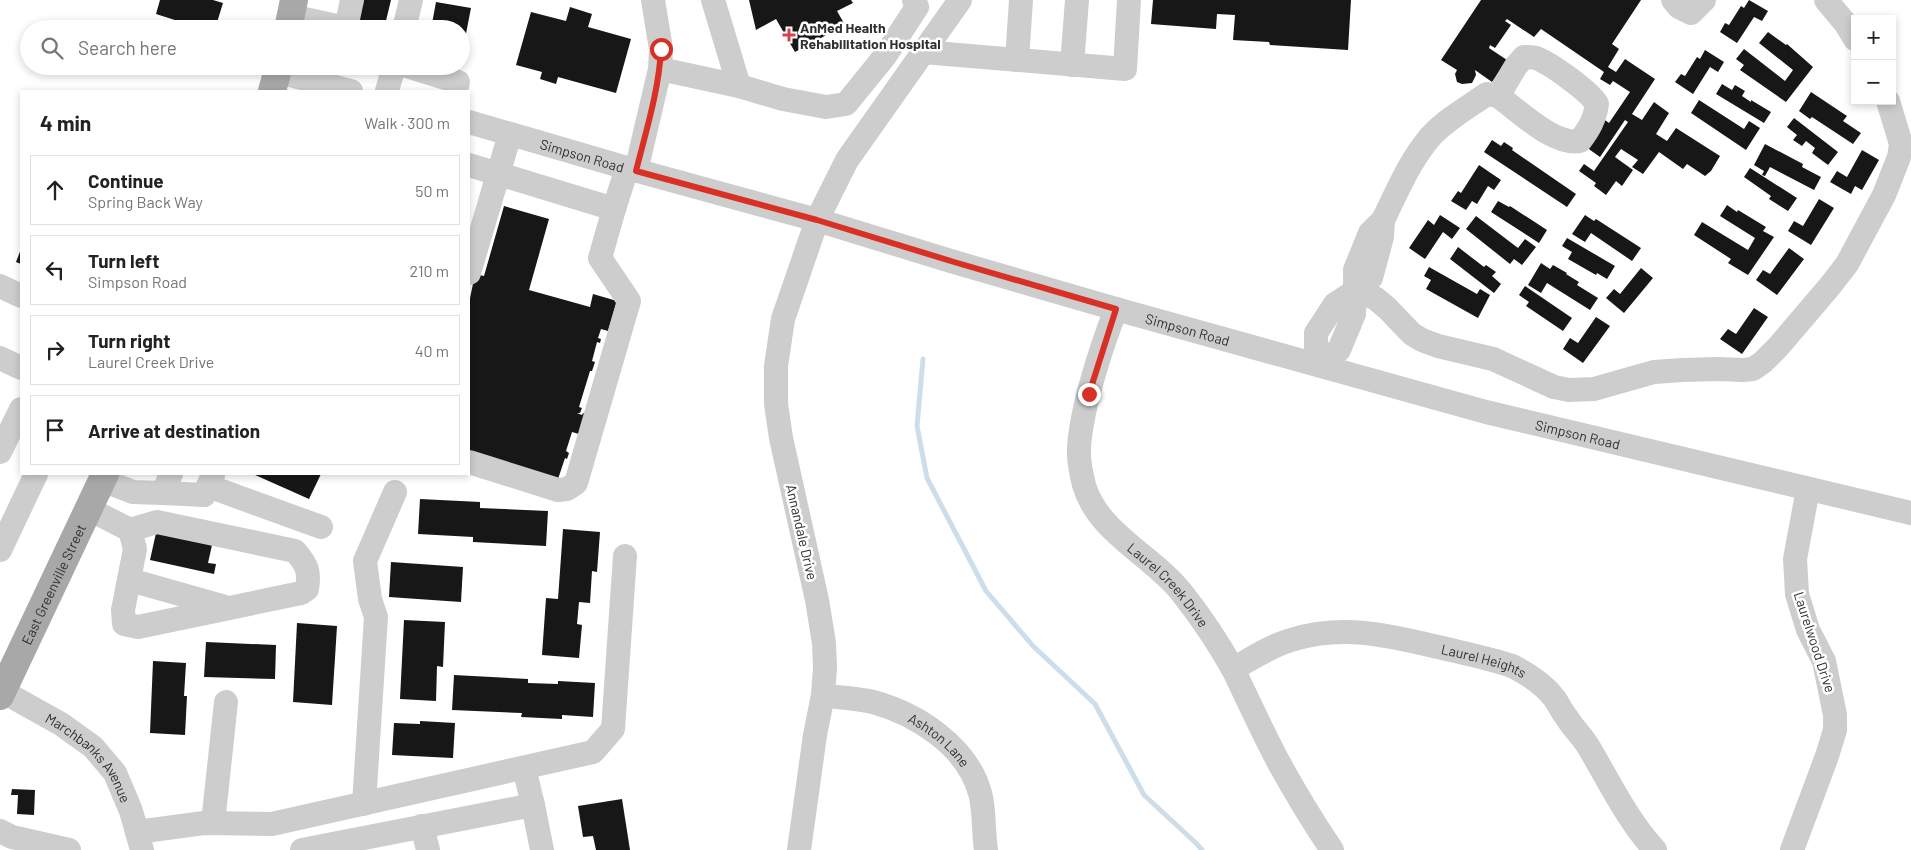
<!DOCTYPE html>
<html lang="en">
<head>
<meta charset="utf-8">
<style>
  body { margin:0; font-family:Barlow,sans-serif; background:#f6f6f6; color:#222 }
  .controls { position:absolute; right:15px; top:15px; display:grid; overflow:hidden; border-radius:0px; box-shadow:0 2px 8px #0003 }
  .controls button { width:45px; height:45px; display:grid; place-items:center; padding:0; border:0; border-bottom:1px solid #e0e0e0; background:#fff; color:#222; font:25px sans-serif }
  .stop { position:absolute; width:15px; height:15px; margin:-11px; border:4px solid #d93025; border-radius:50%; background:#fff }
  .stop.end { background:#d93025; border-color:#fff; box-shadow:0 1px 5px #0008 }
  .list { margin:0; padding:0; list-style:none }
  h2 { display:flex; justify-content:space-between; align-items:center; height:65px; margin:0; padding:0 20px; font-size:21px }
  h2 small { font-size:16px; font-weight:400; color:#767676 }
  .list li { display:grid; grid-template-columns:32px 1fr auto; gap:15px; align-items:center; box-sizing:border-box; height:70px; margin:0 10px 10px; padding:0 10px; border:1px solid #e0e0e0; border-radius:0px }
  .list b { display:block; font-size:19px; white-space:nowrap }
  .list p { margin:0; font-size:16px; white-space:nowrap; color:#767676 }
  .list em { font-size:16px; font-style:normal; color:#767676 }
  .icon { flex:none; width:28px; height:28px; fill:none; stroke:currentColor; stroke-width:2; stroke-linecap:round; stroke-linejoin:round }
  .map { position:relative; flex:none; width:1911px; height:850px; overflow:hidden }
  .search { position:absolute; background:#fff; box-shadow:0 2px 8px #0003; left:20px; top:20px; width:450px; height:55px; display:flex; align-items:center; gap:12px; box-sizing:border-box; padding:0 18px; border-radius:28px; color:#767676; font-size:19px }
  .panel { position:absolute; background:#fff; box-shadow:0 2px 8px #0003; left:20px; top:90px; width:450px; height:385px; border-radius:0px }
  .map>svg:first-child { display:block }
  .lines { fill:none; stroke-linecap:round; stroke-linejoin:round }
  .stream { stroke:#cddeea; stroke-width:5 }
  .building { fill:#171717 }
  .minor { stroke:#cdcdcd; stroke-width:24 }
  .major { stroke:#a8a8a8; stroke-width:28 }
  .route { stroke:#d93025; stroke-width:6 }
  .poi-dot { fill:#d7424b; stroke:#fff; stroke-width:2 }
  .labels { text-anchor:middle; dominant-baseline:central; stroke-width:5; stroke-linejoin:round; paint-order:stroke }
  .poi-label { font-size:14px; font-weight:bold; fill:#303030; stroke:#fff; text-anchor:start }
  .street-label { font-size:14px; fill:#303030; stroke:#fff }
</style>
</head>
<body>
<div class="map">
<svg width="1911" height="850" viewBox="0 0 1911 850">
  <rect width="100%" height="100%" fill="#fff"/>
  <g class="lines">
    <polyline class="stream" points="923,359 917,426 927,478 986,591 1033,646 1095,704 1144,795 1197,844 1202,850"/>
  </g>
  <g class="building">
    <polygon points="160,0 213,0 223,3 215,29 203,29 156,14"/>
    <polygon points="360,0 391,0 384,29 354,29"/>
    <polygon points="749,0 851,0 853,3 837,11 845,25 795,52 776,19 756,30"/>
    <polygon points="1153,0 1351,0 1348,50 1270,45 1269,42 1233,40 1235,15 1217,14 1216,29 1151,24"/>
    <polygon points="1481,0 1641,0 1612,44 1619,49 1608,67 1616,72 1625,59 1655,79 1632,114 1642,120 1654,102 1669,113 1656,134 1667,141 1676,128 1720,156 1711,171 1705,176 1687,164 1683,169 1659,152 1643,174 1632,167 1638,160 1621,149 1615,157 1633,170 1622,186 1616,181 1606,195 1594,186 1596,183 1579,171 1584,164 1594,171 1628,122 1625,120 1600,157 1579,142 1598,115 1609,123 1630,92 1613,81 1610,85 1600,79 1604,72 1541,29 1534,37 1507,19 1505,21 1511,25 1495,48 1490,45 1489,48 1507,60 1492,82 1475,70 1476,75 1472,83 1462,84 1457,82 1455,74 1457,70 1441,60"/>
    <polygon points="1749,0 1768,11 1762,21 1754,17 1737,43 1720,32 1725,23 1729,25 1741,6 1744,8"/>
    <polygon points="436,2 471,8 462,54 461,29 431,29"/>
    <polygon points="570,7 592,14 588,27 631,39 616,93 558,77 556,84 540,79 542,72 516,65 531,12 566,21"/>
    <polygon points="1768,32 1786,45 1787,44 1813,67 1786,102 1740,70 1744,65 1736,59 1744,49 1785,81 1793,70 1759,43"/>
    <polygon points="1705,50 1724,62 1718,72 1710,67 1693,94 1675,82 1681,74 1685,76 1697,57 1700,59"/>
    <polygon points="1722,84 1732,90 1735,85 1745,91 1742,96 1751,102 1751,100 1771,112 1764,123 1716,94"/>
    <polygon points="1811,92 1847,116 1843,121 1861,133 1853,144 1812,117 1810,119 1799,111"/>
    <polygon points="1699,100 1744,129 1749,121 1760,128 1746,150 1691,113"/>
    <polygon points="1794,118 1838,152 1828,165 1812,153 1815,148 1806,141 1802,146 1793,140 1797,135 1787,127"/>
    <polygon points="1492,140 1501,146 1504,142 1513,148 1512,150 1576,194 1567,207 1484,152"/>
    <polygon points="1765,144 1803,164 1802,167 1821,177 1814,190 1770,167 1765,176 1762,175 1764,171 1754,165"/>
    <polygon points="1862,150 1879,160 1862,190 1855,186 1851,194 1830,182 1837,171 1847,177"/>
    <polygon points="1479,165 1501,180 1494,190 1488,186 1477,204 1472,201 1466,210 1451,201 1458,191 1461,193"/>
    <polygon points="1750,168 1797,198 1788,211 1769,199 1771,196 1744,177"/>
    <polygon points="1819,199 1834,208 1811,245 1788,231 1794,221 1803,226"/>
    <polygon points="1498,201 1509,207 1510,206 1547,230 1539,243 1491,212"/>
    <polygon points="1727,205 1737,212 1738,210 1766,227 1763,231 1774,237 1748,275 1728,263 1731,259 1694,235 1702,222 1748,250 1755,238 1720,216"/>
    <polygon points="504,206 549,219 529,290 590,307 593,294 617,301 608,331 601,329 598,338 601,339 600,343 597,342 592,361 595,362 592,371 590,371 579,407 582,408 580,413 577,413 582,415 583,413 591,417 586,436 572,432 566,451 569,453 567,459 565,458 557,482 469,456 469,303 475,274 484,276"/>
    <polygon points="1440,215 1460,228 1452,239 1443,232 1425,259 1409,248 1428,220 1434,225"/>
    <polygon points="1585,215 1594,221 1596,219 1641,248 1632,261 1591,233 1585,242 1572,234"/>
    <polygon points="1476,216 1518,248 1525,239 1536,247 1522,265 1514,259 1510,264 1466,229"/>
    <polygon points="1567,238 1615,266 1607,279 1597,273 1596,275 1568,259 1572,252 1562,246"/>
    <polygon points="1458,247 1484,267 1486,265 1496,272 1492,276 1501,284 1494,293 1450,259"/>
    <polygon points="1789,248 1804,259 1777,295 1756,280 1763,270 1770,274"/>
    <polygon points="21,249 21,264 16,262"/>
    <polygon points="1541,263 1550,269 1553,265 1567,273 1566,274 1579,282 1577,285 1598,298 1590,310 1547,283 1541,293 1528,285"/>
    <polygon points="1429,267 1477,294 1480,289 1490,295 1478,318 1426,289 1431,280 1424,276"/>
    <polygon points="1641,268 1653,278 1624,313 1606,298 1614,289 1620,294"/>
    <polygon points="1525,286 1572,318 1563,331 1526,306 1529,302 1519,295"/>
    <polygon points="1754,308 1768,317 1742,354 1720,339 1728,329 1736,334"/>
    <polygon points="1596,317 1610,326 1583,363 1563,349 1570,338 1578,343"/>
    <polygon points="253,474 321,474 309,499"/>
    <polygon points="420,499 480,502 480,508 548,511 546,546 473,542 473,537 418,534"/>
    <polygon points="563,529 600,532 597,572 592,571 590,603 579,602 577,624 582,625 579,658 542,655 546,598 558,599"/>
    <polygon points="156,533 212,545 208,563 216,564 214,574 150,560"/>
    <polygon points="391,562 463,567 461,602 389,597"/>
    <polygon points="404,620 445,622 443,667 437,666 436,701 400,699"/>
    <polygon points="297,623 337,626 332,705 293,702"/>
    <polygon points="206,642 276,645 275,679 204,677"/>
    <polygon points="153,661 186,663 184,696 187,696 185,735 150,733"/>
    <polygon points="454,675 528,679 528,683 558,684 558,681 595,683 593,717 562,715 562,719 521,717 522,713 452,710"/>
    <polygon points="420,721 455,723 453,758 392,755 394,723 420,724"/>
    <polygon points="12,789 35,790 34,815 17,814 18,795 11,795"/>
    <polygon points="622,799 630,850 596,850 593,836 583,837 578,806"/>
  </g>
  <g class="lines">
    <g class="minor">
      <polyline points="1673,0 1679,7 1691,13 1704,0"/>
      <polyline points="1826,0 1846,24 1855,39"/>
      <polyline points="291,16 346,28 352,0"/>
      <polyline points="404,29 411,0"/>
      <polyline points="923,52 1125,69 1129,0"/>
      <polyline points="1017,60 1021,0"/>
      <polyline points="1072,65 1077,0"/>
      <polyline points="407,66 458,82 456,91"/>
      <polyline points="660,69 739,86 713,0"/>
      <polyline points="278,72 351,91"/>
      <polyline points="739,86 783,99 826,107 846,104 885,56 917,7 914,0"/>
      <polyline points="387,91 394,66"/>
      <path id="s1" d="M469,122L627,168L817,220L954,262L1116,309L1486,412L1911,513"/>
      <polyline points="469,165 614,209 627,168"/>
      <polyline points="636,171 660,69 661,49 653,0"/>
      <path d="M1383,220C1397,192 1410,160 1431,136C1447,119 1468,107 1487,94L1498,96C1519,111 1554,146 1580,141C1589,129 1595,119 1597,104C1589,91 1550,63 1536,58C1532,57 1528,57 1524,57L1516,66L1498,96"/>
      <polygon points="1383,220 1382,237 1371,278 1355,291 1355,270 1370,233"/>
      <polyline points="469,273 510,134"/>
      <polyline points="0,286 21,296"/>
      <polyline points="1355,291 1375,298 1387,308 1412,334 1422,340 1438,346 1493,359 1554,387 1569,390 1594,389 1654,372 1682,370 1718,369 1743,370 1753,369 1763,362 1778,347 1830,286 1847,264 1884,195 1899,157 1901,144 1888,101"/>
      <polygon points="1355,291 1354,314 1339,350 1316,364 1316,333 1335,304"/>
      <path id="s2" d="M1116,309C1101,348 1082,406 1079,447C1078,460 1081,473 1084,485C1098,533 1152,555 1182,593C1201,617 1219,644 1234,671C1249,702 1263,733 1279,763C1295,792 1313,822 1332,850"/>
      <polyline points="0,358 21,368"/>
      <polyline points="0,452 21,409"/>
      <polyline points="469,462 558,490 567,489 576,483 629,301 600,258 614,209"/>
      <polyline points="171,474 163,493 204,495 213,475"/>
      <polyline points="102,480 133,492 163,493"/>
      <polyline points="208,486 321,527"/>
      <path d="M89,509L130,530L135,549L123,610L124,624L138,627L301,593L307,589C310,571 307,565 295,551L157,522L130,530"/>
      <polyline points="0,550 36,474"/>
      <polyline points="130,580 222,606"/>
      <path id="s3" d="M1233,669C1251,659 1270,646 1291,640C1343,624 1386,635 1438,647C1463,653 1488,658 1512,666C1528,674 1544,684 1555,699C1559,705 1562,712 1567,718C1573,728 1582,736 1588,746C1609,781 1627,820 1655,850"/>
      <path id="s4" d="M0,690L61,724L93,747L115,773L131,811L142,850"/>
      <path id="s5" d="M823,695C839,698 857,698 873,702C917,714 967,746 980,793C985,811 983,831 986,850"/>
      <polyline points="364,804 376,617 370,599 365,561 395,492"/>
      <polyline points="533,805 542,850"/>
      <polyline points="213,823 226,702"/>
      <polyline points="422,826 428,850"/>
      <polyline points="0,831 12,837 69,850"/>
      <polyline points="137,832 204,823 272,824 593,752 613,729 625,556"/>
      <polyline points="302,850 533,805 524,768"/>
      <polyline points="799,850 815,735 823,695 825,668 824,643 817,600 781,438 776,404 776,366 783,319 817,220 847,160 960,0"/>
      <polyline points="1792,850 1827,756 1835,730 1835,715 1824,661 1808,630 1797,594 1795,559 1808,489"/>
    </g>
    <g class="major">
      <polyline points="288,29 294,0"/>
      <polyline points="272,91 279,66"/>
      <path id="s6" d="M0,696L105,474"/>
    </g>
  </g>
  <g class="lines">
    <path class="route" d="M661,49C659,90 646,131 636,171L817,220L954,262L1116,309L1089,394"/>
  </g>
  <path class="poi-dot" d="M786.5 27.5h5v5h5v5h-5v5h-5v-5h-5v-5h5z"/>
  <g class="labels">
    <g class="poi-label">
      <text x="800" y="27">AnMed Health<tspan x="800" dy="16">Rehabilitation Hospital</tspan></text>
    </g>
    <g class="street-label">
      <text stroke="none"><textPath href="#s1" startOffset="118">Simpson Road</textPath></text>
      <text stroke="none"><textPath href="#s1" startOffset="748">Simpson Road</textPath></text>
      <text stroke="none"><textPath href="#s1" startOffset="1152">Simpson Road</textPath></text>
      <text transform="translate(802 532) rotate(77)">Annandale Drive</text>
      <text stroke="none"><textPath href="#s6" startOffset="124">East Greenville Street</textPath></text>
      <text stroke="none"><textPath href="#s2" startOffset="314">Laurel Creek Drive</textPath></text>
      <text transform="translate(1815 642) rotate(72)">Laurelwood Drive</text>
      <text stroke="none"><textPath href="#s3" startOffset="262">Laurel Heights</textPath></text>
      <text stroke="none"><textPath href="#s5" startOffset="128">Ashton Lane</textPath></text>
      <text stroke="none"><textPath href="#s4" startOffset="114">Marchbanks Avenue</textPath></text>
    </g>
  </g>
</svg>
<div class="controls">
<button>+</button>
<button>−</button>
</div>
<div class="stop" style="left:661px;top:49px"></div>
<div class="stop end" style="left:1089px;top:394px"></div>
<div class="search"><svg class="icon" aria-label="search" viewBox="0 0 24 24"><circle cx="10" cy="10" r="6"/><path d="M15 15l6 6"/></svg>Search here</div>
<section class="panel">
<h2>4 min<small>Walk · 300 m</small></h2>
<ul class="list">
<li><svg class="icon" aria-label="ahead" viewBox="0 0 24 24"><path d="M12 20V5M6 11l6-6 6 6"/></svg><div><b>Continue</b><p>Spring Back Way</p></div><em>50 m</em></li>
<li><svg class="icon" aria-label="left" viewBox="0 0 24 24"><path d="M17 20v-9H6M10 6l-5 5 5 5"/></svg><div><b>Turn left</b><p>Simpson Road</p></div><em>210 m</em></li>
<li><svg class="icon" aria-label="right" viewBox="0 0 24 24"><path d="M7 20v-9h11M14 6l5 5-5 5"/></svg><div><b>Turn right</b><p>Laurel Creek Drive</p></div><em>40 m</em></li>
<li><svg class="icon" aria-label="arrive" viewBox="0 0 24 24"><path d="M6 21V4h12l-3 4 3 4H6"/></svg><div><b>Arrive at destination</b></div></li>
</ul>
</section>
</div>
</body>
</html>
